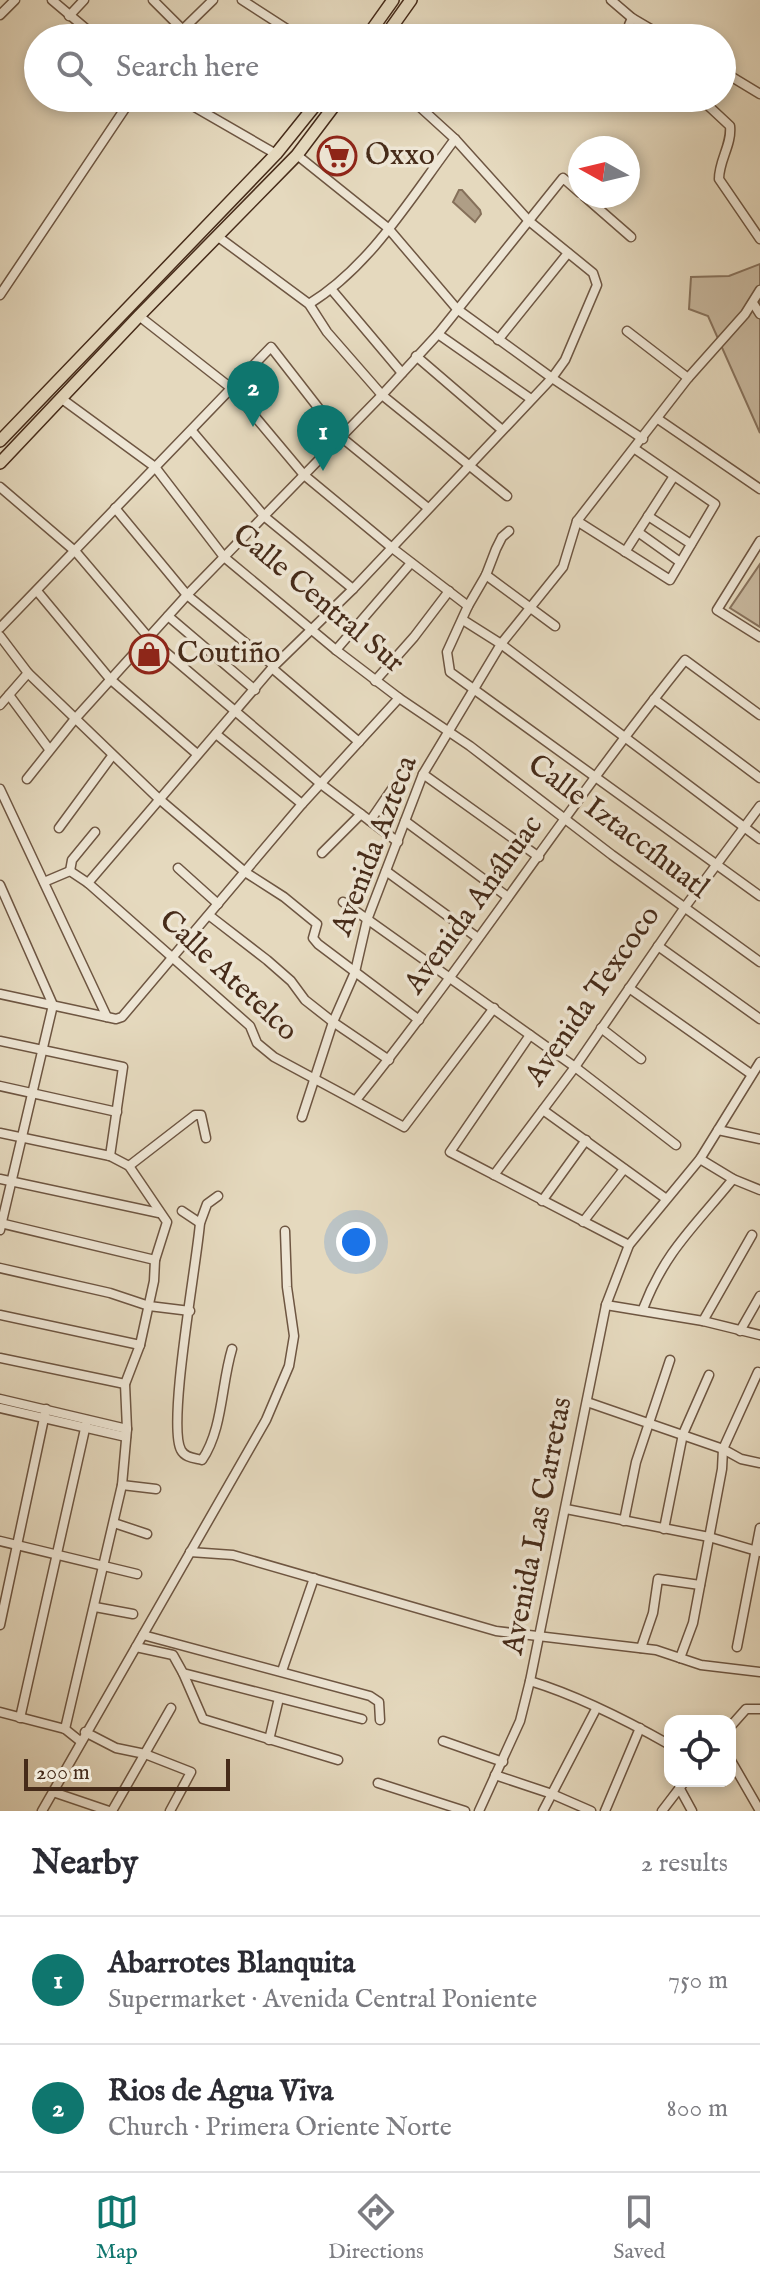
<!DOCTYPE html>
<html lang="en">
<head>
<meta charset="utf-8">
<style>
  body { margin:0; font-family:"IM FELL English",serif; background:#f2f2f3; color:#2b2b33 }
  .controls { position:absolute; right:24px; bottom:24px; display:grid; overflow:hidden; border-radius:16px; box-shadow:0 4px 12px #0003 }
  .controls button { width:72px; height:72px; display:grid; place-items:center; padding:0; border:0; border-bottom:2px solid #e1e1e2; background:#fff; color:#2b2b33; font:40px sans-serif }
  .compass { position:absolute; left:568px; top:136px; width:72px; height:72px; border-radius:50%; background:#fff; box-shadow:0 4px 12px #0003; rotate:278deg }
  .scale { position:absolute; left:24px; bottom:20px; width:206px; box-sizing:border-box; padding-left:8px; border:4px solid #462b19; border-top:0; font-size:22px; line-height:28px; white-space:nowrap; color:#462b19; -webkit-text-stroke:6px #eee6d5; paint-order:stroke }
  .you { position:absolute; left:356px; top:1242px; width:28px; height:28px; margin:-20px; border:6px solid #fff; border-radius:50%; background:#1a73e8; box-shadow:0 0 0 12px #1a73e833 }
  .badge { display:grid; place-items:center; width:52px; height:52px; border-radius:50%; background:#0f766e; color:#fff; font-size:26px; font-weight:700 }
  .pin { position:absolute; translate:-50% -66px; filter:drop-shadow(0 2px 4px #0008) }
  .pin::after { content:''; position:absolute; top:42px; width:28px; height:24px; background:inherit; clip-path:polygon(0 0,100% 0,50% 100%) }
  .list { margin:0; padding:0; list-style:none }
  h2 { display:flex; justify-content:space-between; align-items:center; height:104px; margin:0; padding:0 32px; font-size:34px }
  h2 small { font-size:26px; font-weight:400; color:#7c7c81 }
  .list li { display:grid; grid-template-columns:52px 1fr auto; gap:24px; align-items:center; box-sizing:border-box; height:128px; padding:0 32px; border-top:2px solid #e1e1e2 }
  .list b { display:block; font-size:30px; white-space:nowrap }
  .list p { margin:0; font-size:26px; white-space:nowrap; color:#7c7c81 }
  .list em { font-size:26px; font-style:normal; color:#7c7c81 }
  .icon { flex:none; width:44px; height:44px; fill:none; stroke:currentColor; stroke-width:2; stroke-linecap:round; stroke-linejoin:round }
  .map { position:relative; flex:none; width:760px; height:1811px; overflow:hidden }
  .search { position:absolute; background:#fff; box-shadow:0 4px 12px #0003; left:24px; right:24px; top:24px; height:88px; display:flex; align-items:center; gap:20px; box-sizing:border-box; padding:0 28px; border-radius:44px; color:#7c7c81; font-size:30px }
  .sheet { height:360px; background:#fff }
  nav { display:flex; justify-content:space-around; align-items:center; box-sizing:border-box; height:112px; border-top:2px solid #e1e1e2; background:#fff; font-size:22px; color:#7c7c81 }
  nav a { display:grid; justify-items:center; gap:4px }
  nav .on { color:#0f766e }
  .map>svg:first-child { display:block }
  .green { fill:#cabba2; stroke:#88735e; stroke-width:2 }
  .water { fill:#af9e86; stroke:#85705a; stroke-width:2 }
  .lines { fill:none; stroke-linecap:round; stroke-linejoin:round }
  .minor-casing { stroke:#6e5642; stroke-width:11 }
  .major-casing { stroke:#462b19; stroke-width:14 }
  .minor { stroke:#eee6d5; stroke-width:8 }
  .major { stroke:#e5d9be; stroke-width:11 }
  .labels { text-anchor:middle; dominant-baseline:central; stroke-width:7; stroke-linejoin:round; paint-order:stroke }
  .poi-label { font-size:30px; fill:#462b19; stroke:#eee6d5; text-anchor:start }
  .street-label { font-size:30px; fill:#462b19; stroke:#eee6d5 }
</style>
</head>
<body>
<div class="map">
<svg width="760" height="1811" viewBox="0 0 760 1811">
  <rect width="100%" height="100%" fill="#e5d9be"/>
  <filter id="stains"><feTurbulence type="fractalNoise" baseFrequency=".0025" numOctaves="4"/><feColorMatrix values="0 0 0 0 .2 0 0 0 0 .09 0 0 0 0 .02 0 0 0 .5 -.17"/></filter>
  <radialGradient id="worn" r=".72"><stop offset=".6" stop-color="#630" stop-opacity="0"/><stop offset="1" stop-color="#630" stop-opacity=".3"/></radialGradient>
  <g class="green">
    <polygon points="760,264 760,433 708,316 689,309 691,277 729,276"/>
    <polygon points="760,564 760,627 730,608"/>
  </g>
  <polygon class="water" points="459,190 462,190 480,210 481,214 475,222 453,202"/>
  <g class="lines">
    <defs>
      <g id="minor">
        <polyline points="52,0 97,38"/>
        <polyline points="153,0 182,29"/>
        <polyline points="242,0 301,38"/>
        <polyline points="611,0 632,18 666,38"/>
        <polyline points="0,15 15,0"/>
        <polyline points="69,16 84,0"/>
        <polyline points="632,18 629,25 639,38"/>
        <polyline points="174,38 213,0"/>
        <polyline points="722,71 760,94"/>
        <polyline points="179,98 276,154"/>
        <path d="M700,98L730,126C732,145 719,160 719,179L760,239"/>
        <polyline points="297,155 388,228 457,309 552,378 643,439"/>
        <polyline points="584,196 631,237"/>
        <polyline points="217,236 309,304 327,332 382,395 507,496"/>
        <polyline points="332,290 402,373"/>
        <polyline points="0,295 132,98"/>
        <polyline points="753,303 760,314"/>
        <path d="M309,304C371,266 412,196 455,139"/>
        <polyline points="139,316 231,388 304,475 391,547 468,606"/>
        <polyline points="627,331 688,378"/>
        <polyline points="438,334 531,399"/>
        <polyline points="498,340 568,253"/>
        <polyline points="416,356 501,429"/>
        <polyline points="62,399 155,467 224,557 336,650 399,698 470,746 612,855 760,962"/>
        <polyline points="658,419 760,489"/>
        <polyline points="192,431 265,517 353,589"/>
        <polyline points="0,487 76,552 149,638 321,784 398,842"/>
        <polyline points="115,508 187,595 274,666"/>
        <polyline points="648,516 691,544"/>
        <polyline points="577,521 670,580 715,504 635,449"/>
        <polyline points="509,531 502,537 496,549 486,575 468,606 447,652 450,672 760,896"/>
        <polyline points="638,532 680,562"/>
        <polyline points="760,541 717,610 760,637"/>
        <polyline points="625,552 674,476"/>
        <polyline points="486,575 555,626"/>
        <polyline points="37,591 110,679 197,754"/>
        <polyline points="168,616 255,690"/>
        <polyline points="463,620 501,644 760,839"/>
        <polyline points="0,628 271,347 341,437 428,508"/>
        <polyline points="0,636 28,673 158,798 245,872 284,897 317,924 313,938 318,944 419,1020"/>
        <polyline points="336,650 411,563"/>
        <polyline points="272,668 359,742"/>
        <polyline points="375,681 414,637 449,591"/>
        <polyline points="9,695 49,749"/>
        <polyline points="654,699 760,778"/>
        <polyline points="0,705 28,673"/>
        <polyline points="216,734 302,804"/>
        <polyline points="423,774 539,857"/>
        <polyline points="27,779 74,720 187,595 382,395 438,334 563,178 580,193"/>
        <polyline points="0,789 107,1017"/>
        <polyline points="370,821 394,786"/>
        <polyline points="405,821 508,897"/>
        <polyline points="59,828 112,756"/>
        <polyline points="322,853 361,814"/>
        <polyline points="178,868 218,904"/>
        <polyline points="70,871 88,883 250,1026 257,1043 274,1057 404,1127 494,1008"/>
        <polyline points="70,871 72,860 95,832"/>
        <polyline points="386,871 478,938"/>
        <polyline points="44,882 70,871"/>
        <polyline points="88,883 272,668 353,589 552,378 565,360 597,285 593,273 529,221 455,139 410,98"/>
        <polyline points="0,885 53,1005 0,1230"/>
        <polyline points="343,902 575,1067 676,1145"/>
        <polyline points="210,916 267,960 291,981 305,1000 333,1022 389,1060"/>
        <polyline points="658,946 760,1019"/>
        <polyline points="629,988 751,1074"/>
        <polyline points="0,994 116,1019 122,1017 302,804 399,698"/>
        <polyline points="601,1028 641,1059"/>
        <polyline points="530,1035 450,1152 629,1245"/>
        <polyline points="0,1041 123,1067 110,1156"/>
        <polyline points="0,1086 117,1112"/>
        <path d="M356,1100C471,957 570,803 685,660L760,715"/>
        <polyline points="543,1110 665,1198"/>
        <polyline points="302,1117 333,1022 355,972 367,920 423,774 501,644 563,567 577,521 688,378 745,314 760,290"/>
        <polyline points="718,1130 760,1139"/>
        <polyline points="0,1133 110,1156 129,1166 167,1222 155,1260 154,1281 140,1345 125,1384 127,1429 122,1485 65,1729"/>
        <polyline points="700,1159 733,1179 760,1190"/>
        <polyline points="129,1166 195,1115 201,1115 206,1138"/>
        <polyline points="494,1175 575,1067 685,907 760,806"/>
        <polyline points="0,1179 159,1213"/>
        <path d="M218,1196L207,1204L200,1223C197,1262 167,1424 181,1450C185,1458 195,1458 202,1460C223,1429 221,1385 232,1349"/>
        <polyline points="542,1201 586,1140"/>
        <polyline points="182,1211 200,1223"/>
        <polyline points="583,1222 624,1169"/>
        <polyline points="0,1223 155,1260"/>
        <polyline points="0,1268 110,1293 149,1306 190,1311"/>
        <polyline points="606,1305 703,1321 760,1335"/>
        <path d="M643,1309C665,1251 695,1226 733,1179"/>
        <polyline points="0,1315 140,1345"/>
        <polyline points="703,1321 752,1235"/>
        <polyline points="740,1331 760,1296"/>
        <polyline points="0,1358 125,1384"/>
        <polyline points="0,1399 127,1429"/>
        <polyline points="587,1402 723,1449 741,1459 760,1463"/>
        <polyline points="0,1408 126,1437"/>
        <polyline points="122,1485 156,1489"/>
        <polyline points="566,1509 709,1537 760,1552"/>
        <polyline points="624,1521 636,1462 670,1360"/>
        <polyline points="114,1523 147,1534"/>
        <polyline points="664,1529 683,1434 709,1375"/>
        <polyline points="0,1541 137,1574"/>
        <polyline points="190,1552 233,1555 496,1631 656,1650 701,1665 760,1672"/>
        <polyline points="95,1607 133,1614"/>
        <polyline points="0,1625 46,1409"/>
        <polyline points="143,1635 370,1696 379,1702 380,1720"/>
        <polyline points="136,1647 173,1655 183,1673 362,1719"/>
        <polyline points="737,1647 760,1528"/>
        <polyline points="641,1648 653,1613 658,1579 700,1585"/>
        <polyline points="680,1658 693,1623 722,1469 723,1449 758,1372"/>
        <polyline points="282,1671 314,1578"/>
        <polyline points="183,1673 203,1719 338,1760"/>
        <path d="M530,1681C579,1696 626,1720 670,1745"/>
        <polyline points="0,1712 65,1729 80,1741"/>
        <polyline points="20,1718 87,1420"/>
        <polyline points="730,1727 746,1709 760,1709"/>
        <polyline points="85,1732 116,1748 145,1754 191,1772 170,1811"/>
        <polyline points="269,1740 279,1698"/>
        <polyline points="443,1741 503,1762"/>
        <polyline points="730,1759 760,1811"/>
        <polyline points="495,1775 552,1794 591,1811"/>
        <polyline points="378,1783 465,1811"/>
        <polyline points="680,1789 692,1811"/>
        <polyline points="53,1792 109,1811"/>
        <polyline points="42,1811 266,1420 289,1366 294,1336 287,1287 285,1231"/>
        <polyline points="112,1811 171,1708"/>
        <polyline points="479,1811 520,1721 530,1681 606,1305 629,1245 700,1159 760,1062"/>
        <polyline points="543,1811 596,1709"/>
        <polyline points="605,1811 640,1728"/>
        <polyline points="662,1811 685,1781"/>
      </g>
      <g id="major">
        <polyline points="366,38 393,0"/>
        <polyline points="384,38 411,0"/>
        <polyline points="0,441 276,154 321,98"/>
        <polyline points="0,463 139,316 297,155 340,98"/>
      </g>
    </defs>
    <use href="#minor" class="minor-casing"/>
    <use href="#major" class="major-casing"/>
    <use href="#minor" class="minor"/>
    <use href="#major" class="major"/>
  </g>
  <defs>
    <symbol id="supermarket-ring" viewBox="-11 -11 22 22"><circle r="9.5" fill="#eee6d5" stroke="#8f2418" stroke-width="1.5"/><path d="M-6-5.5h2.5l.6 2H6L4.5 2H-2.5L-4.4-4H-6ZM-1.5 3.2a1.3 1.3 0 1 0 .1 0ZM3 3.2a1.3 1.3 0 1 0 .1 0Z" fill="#8f2418"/></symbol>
    <symbol id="shop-ring" viewBox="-11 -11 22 22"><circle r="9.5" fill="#eee6d5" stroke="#8f2418" stroke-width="1.5"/><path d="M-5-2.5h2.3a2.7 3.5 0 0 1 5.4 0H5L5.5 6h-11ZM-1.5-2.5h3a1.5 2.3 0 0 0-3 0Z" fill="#8f2418"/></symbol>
  </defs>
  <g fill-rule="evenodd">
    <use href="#supermarket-ring" x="315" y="134" width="44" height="44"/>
    <use href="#shop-ring" x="127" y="632" width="44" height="44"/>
  </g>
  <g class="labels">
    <g class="poi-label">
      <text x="365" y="156">Oxxo</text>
      <text x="177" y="654">Coutiño</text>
    </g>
    <g class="street-label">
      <text transform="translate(318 599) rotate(40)">Calle Central Sur</text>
      <text transform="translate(618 827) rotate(37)">Calle Iztaccíhuatl</text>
      <text transform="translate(375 846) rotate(-69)">Avenida Azteca</text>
      <text transform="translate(474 905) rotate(-54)">Avenida Anáhuac</text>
      <text transform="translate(228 976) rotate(43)">Calle Atetelco</text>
      <text transform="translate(593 996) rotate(-55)">Avenida Texcoco</text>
      <text transform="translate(538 1526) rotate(-79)">Avenida Las Carretas</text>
    </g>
  </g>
  <rect width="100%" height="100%" filter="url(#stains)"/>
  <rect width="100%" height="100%" fill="url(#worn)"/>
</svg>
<div class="controls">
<button><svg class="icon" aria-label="locate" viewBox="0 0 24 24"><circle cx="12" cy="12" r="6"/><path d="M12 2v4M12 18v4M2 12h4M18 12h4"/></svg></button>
</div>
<svg class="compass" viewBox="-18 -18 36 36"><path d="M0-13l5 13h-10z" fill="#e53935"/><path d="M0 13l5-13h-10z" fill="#7c7c81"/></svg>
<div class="scale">200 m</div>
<div class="you"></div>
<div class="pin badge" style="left:323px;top:471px">1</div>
<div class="pin badge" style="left:253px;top:427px">2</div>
<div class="search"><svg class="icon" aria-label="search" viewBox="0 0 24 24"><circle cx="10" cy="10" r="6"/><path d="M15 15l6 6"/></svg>Search here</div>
</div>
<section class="sheet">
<h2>Nearby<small>2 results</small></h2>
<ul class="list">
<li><span class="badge">1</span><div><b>Abarrotes Blanquita</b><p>Supermarket · Avenida Central Poniente</p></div><em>750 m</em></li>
<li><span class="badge">2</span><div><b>Rios de Agua Viva</b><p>Church · Primera Oriente Norte</p></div><em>800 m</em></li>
</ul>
</section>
<nav>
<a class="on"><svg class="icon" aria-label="map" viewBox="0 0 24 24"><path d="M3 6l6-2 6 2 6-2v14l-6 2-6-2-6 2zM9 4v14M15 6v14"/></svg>Map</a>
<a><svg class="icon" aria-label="directions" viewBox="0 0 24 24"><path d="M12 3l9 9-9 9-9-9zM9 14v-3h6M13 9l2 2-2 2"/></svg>Directions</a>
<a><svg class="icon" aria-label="saved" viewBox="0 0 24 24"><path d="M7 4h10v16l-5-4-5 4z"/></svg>Saved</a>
</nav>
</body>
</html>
